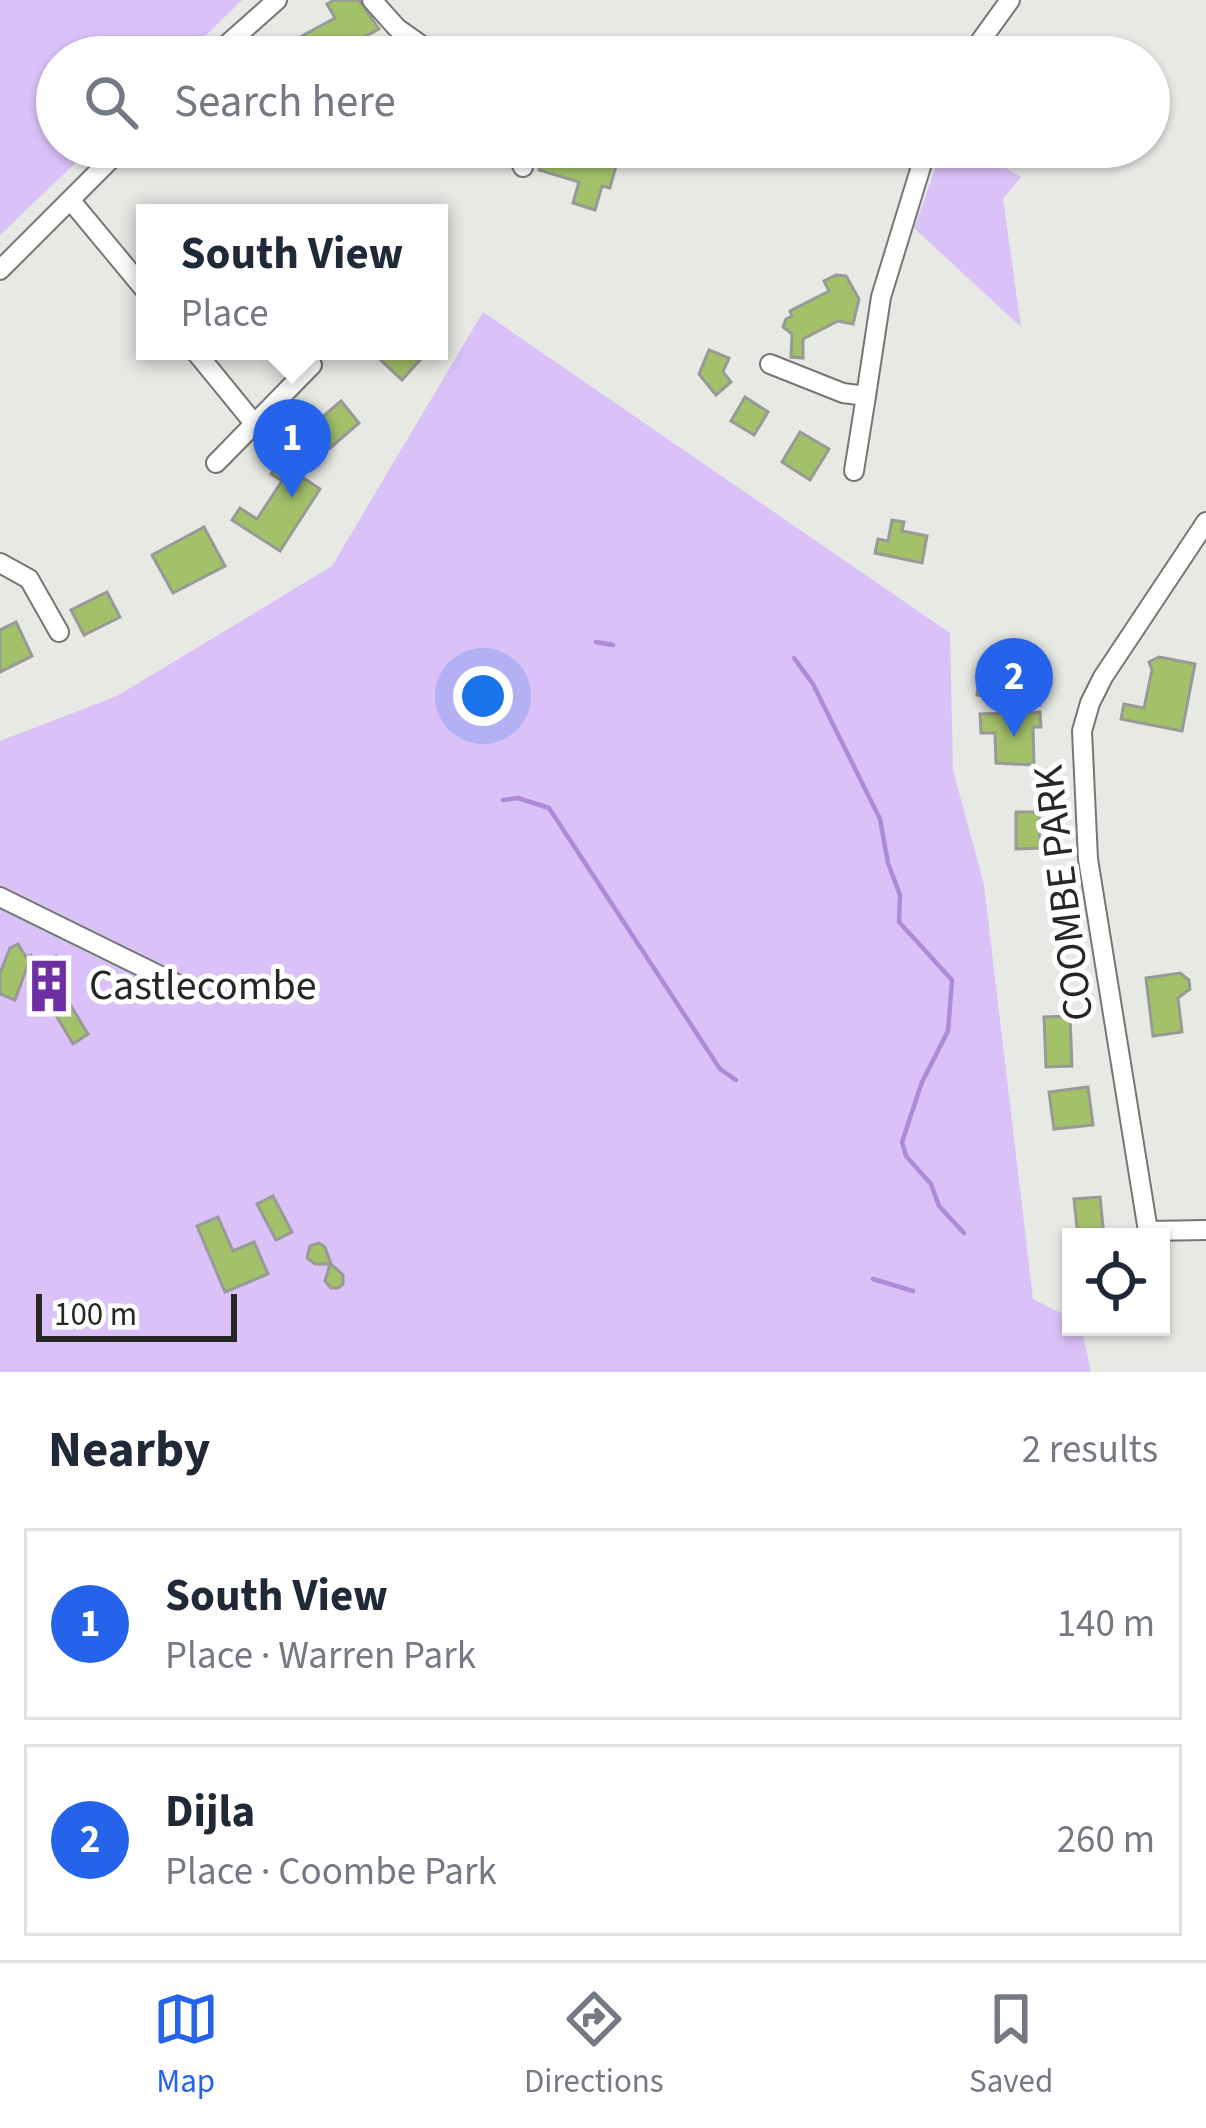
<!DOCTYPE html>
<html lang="en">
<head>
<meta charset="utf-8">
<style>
  body { margin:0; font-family:"Source Sans 3",sans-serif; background:#f6f6f7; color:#1f2937 }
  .controls { position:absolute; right:36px; bottom:36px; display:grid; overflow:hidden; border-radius:0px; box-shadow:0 3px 9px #0004 }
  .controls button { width:108px; height:108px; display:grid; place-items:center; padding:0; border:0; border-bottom:3px solid #e0e1e3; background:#fff; color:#1f2937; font:60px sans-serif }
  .scale { position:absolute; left:36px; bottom:30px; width:201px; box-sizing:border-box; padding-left:12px; border:6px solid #262725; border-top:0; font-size:33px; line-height:42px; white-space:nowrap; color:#262725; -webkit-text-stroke:9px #fff; paint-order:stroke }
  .you { position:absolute; left:483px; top:696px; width:42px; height:42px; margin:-30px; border:9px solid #fff; border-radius:50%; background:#1a73e8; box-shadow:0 0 0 18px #1a73e833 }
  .badge { display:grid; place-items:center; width:78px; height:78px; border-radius:50%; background:#2563eb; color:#fff; font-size:39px; font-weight:700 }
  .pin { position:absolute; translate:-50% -99px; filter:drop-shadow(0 3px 6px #0008) }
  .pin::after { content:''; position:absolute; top:63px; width:42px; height:36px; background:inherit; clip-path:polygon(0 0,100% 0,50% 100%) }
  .popup { position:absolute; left:136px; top:204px; width:312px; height:156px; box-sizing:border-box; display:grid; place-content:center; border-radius:0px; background:#fff; filter:drop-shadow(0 3px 9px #0005); font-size:39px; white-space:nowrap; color:#747a83 }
  .popup b { font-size:45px; color:#1f2937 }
  .popup::after { content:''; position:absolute; left:50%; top:100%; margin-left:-24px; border:24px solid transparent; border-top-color:#fff }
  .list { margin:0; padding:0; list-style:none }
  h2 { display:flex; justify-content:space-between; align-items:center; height:156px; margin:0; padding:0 48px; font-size:51px }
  h2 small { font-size:39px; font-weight:400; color:#747a83 }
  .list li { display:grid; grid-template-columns:78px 1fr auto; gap:36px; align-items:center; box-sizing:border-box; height:192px; margin:0 24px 24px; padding:0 24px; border:3px solid #e0e1e3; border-radius:0px }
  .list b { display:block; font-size:45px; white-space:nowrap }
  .list p { margin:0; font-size:39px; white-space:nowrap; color:#747a83 }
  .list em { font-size:39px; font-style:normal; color:#747a83 }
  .icon { flex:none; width:66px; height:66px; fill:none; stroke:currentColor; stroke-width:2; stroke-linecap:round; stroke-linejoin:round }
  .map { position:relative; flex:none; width:1206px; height:1372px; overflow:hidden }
  .search { position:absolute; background:#fff; box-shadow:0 3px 9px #0004; left:36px; right:36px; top:36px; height:132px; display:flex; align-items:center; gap:30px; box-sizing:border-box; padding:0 42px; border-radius:66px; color:#747a83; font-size:45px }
  .sheet { height:588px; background:#fff }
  nav { display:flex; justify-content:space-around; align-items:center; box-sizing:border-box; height:168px; border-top:3px solid #e0e1e3; background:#fff; font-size:33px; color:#747a83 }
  nav a { display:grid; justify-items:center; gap:6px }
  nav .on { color:#2563eb }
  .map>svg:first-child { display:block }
  .green { fill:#dac1f8 }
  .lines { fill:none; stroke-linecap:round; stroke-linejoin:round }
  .stream { stroke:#af8ad8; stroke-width:4.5 }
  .building { fill:#a3c169; stroke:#989a95; stroke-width:3 }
  .minor-casing { stroke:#757771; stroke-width:22 }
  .minor { stroke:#fff; stroke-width:18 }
  .labels { text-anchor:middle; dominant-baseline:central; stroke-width:10; stroke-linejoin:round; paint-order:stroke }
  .street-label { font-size:42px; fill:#262725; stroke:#fff }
  .poi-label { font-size:42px; fill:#262725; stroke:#fff; text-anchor:start }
</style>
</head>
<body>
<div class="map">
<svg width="1206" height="1372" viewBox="0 0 1206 1372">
  <rect width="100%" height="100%" fill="#e7e9e4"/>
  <g class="green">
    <polygon points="0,0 242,0 184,57 57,57 57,147 92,147 0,235"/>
    <polygon points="943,147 972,147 1021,177 1003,199 1021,327 914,228"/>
    <polygon points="483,312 950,633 953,770 984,885 1033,1299 1071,1318 1071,1327 1081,1327 1091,1372 0,1372 0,741 117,696 332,566"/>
  </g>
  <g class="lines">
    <g class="stream">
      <polyline points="596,642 613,645"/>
      <polyline points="794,658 813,684 880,819 888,863 900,895 899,922 952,980 948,1031 922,1082 902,1142 906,1156 931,1184 939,1206 964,1233"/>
      <polyline points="503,800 518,798 549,808 720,1069 736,1080"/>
      <polyline points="873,1279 913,1291"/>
    </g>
  </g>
  <g class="building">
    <polygon points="334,0 359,0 379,29 327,57 263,57 335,18 327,4"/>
    <polygon points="546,147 572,151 573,147 599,147 596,160 616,166 610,188 602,186 595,210 573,203 579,182 539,170"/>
    <polygon points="836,275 846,276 859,299 853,324 838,321 803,339 803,358 791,357 792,334 783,327 786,319 792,316 790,311 829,291 824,281"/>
    <polygon points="709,350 729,358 723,372 731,382 716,395 699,374"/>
    <polygon points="371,351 428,351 402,380"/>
    <polygon points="745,397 768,412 754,435 731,421"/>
    <polygon points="341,401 359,423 330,448 312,426"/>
    <polygon points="800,432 829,449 810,480 782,462"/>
    <polygon points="279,462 320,489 280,551 232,520 240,508 257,519 282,481 271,474"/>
    <polygon points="892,520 904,522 902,531 927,536 922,563 875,553 878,539 888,541"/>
    <polygon points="204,527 225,566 173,593 152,555"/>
    <polygon points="107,592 120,617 84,635 71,610"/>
    <polygon points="16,622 32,656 0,672 0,630"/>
    <polygon points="1159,657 1195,664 1182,731 1121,719 1124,704 1144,708 1152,670 1149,662"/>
    <polygon points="1006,658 1044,664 1040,705 977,695 980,675 1003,679"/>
    <polygon points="1040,712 1041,727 1033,727 1034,765 996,763 995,733 981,733 980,714"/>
    <polygon points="1016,812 1039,812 1040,848 1016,849"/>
    <polygon points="18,944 26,957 31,955 39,967 56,956 65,972 54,978 88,1034 73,1044 27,967 15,1000 0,994 0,973 10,948"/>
    <polygon points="1180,973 1189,980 1190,989 1178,998 1182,1032 1153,1036 1146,978"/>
    <polygon points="1070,1016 1072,1066 1046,1067 1044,1017"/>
    <polygon points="1088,1087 1093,1125 1054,1129 1049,1092"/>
    <polygon points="273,1196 292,1232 276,1240 257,1204"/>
    <polygon points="1100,1197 1104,1237 1078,1237 1074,1199"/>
    <polygon points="218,1217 233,1251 254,1242 268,1274 225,1292 197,1226"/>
    <polygon points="319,1243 325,1247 331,1264 343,1275 343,1284 338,1288 331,1288 325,1281 330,1264 315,1264 307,1258 310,1246"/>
  </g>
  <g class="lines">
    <defs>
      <g id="minor">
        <polyline points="372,0 397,28 438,57"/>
        <polyline points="213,57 277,0"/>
        <polyline points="969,57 1010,0"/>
        <polyline points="513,147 523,167"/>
        <polyline points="72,202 145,290"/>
        <polyline points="0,270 123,147"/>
        <polyline points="195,351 253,422"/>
        <polyline points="770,364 843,393 866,396 881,297 927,147"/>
        <polyline points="216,463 312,365"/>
        <polyline points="854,471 866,396"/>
        <polyline points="1206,522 1103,677 1090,703 1082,731 1088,859 1148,1231 1206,1230"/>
        <polyline points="0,563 29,579 59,632"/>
        <polyline points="0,897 191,991"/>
      </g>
    </defs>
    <use href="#minor" class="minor-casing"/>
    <use href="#minor" class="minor"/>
  </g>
  <defs>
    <symbol id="building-bare" viewBox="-9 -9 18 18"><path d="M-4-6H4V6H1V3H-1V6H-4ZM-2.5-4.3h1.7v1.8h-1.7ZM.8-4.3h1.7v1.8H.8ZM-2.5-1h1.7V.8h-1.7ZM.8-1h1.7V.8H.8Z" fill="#6f2fa4" stroke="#fff" stroke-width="2.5" paint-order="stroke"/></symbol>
  </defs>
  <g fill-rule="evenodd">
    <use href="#building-bare" x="11" y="948" width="76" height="76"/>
  </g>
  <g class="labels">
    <g class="street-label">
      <text transform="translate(1064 893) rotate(-97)">COOMBE PARK</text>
    </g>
    <g class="poi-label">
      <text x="89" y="986">Castlecombe</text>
    </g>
  </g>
</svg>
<div class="controls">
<button><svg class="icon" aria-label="locate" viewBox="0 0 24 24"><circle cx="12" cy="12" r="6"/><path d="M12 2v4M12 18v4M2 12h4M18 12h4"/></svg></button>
</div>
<div class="scale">100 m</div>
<div class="you"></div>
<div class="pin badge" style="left:292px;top:498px">1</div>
<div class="popup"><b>South View</b>Place</div>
<div class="pin badge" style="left:1014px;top:737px">2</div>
<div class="search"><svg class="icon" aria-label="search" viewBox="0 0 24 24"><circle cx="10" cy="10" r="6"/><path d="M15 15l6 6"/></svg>Search here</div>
</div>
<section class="sheet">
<h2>Nearby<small>2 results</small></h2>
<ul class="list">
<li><span class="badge">1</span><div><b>South View</b><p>Place · Warren Park</p></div><em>140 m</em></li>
<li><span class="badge">2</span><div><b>Dijla</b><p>Place · Coombe Park</p></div><em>260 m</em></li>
</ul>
</section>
<nav>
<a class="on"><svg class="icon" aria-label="map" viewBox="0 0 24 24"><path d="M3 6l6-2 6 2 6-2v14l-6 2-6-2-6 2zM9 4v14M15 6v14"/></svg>Map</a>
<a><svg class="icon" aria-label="directions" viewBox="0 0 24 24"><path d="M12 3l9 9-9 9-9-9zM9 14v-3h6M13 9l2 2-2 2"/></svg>Directions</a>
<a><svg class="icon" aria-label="saved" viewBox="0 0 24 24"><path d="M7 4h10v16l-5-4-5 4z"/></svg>Saved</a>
</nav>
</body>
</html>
